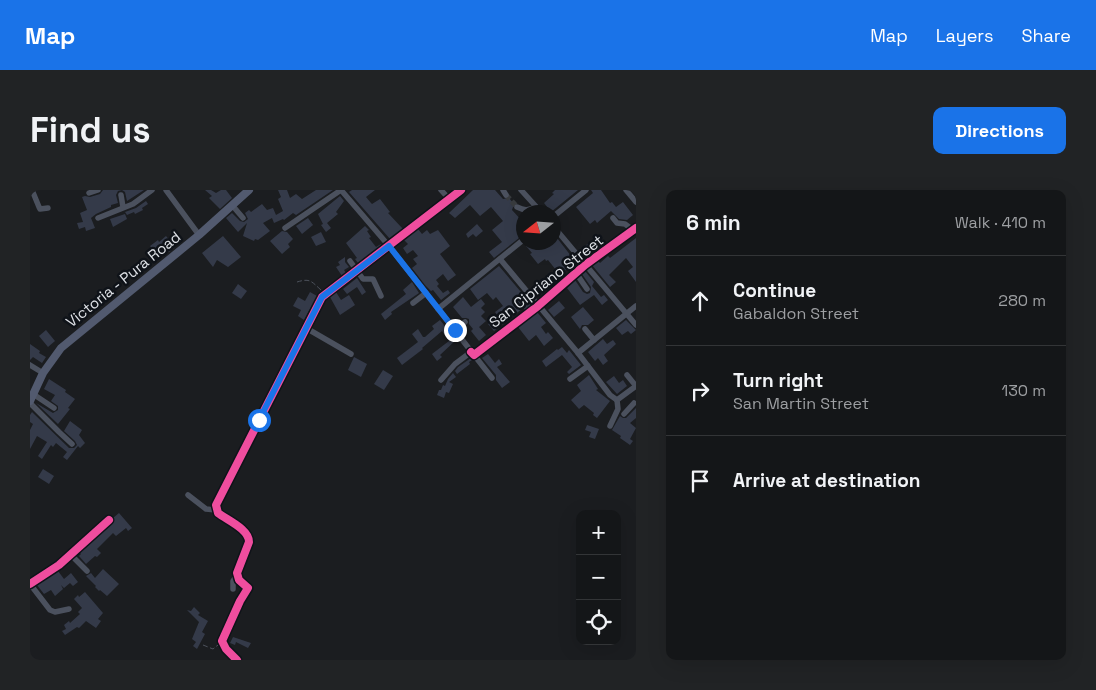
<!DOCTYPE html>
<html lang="en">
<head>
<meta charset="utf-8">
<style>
  body { margin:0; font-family:"Space Grotesk",sans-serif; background:#212325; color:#f1f3f6 }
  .controls { position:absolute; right:15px; bottom:15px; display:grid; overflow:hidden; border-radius:10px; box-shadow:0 5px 20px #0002 }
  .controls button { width:45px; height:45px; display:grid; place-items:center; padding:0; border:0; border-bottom:1px solid #333537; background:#141618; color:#f1f3f6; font:25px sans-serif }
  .compass { position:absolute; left:486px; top:15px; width:45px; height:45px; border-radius:50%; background:#141618; box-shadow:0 5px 20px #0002; rotate:253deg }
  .stop { position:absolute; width:15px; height:15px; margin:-11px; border:4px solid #1a73e8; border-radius:50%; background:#fff }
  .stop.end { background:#1a73e8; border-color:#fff; box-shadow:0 1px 5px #0008 }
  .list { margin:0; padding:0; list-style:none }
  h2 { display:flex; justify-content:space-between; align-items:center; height:65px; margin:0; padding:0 20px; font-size:21px }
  h2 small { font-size:16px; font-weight:400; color:#9d9fa2 }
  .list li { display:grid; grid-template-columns:32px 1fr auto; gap:15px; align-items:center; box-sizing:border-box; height:90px; padding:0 20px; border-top:1px solid #333537 }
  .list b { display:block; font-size:19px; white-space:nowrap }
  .list p { margin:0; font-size:16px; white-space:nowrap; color:#9d9fa2 }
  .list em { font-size:16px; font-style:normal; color:#9d9fa2 }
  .icon { flex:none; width:28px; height:28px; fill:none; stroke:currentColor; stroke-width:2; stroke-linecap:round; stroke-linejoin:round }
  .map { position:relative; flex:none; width:606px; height:470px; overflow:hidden; border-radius:10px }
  header { display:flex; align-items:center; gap:30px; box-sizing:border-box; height:70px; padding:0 25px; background:#1a73e8; color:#fff }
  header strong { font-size:24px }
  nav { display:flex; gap:28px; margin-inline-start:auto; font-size:18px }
  .intro { display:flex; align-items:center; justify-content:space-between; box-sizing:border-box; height:120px; padding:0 30px }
  h1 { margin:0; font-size:35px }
  .button { padding:12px 22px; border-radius:10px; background:#1a73e8; color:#fff; font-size:18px; font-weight:700 }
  main { display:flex; gap:30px; padding:0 30px }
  aside { flex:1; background:#141618; border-radius:10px; box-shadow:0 5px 20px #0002 }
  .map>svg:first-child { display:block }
  .building { fill:#343a49 }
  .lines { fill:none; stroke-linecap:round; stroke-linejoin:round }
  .minor-tunnel { stroke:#383b3e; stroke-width:5.5; stroke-dasharray:5.5 3; stroke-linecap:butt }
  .path { stroke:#4d525c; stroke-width:1; stroke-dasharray:5 2.5; stroke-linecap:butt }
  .minor { stroke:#4b515e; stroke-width:5.5 }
  .major { stroke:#525a6f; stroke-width:8 }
  .cycleway-casing { stroke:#0f1319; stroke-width:11 }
  .cycleway { stroke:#ef4d9e; stroke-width:8 }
  .route { stroke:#1a73e8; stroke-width:6 }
  .labels { text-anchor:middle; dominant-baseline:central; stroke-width:5; stroke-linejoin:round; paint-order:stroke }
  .street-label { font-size:15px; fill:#dfe2e7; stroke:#0f1319 }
</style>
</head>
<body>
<header>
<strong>Map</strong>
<nav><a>Map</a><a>Layers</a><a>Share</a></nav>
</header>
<div class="intro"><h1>Find us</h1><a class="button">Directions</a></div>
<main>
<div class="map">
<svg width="606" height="470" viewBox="0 0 606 470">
  <rect width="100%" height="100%" fill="#1b1d20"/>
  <g class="building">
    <polygon points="73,0 114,0 97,11 95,2 92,0 88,1 86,5 88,13 81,15 81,17 66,24 61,28 65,38 56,41 55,37 49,39 47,33 53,32 50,23 57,20 52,7 55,6 60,7 70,4"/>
    <polygon points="175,0 181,0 186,3 191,0 196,0 202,8 190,19 179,8 182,6"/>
    <polygon points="248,0 257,0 260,8 266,4 272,9 286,0 303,0 266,25 263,23 254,30 253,29 244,33 242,28 233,33 240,41 228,50 225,49 224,51 213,46 217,33 208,42 196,28 202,23 210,31 214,32 218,29 215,23 219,20 221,22 232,14 237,20 243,18 246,25 253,21 248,9 251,7"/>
    <polygon points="322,0 345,0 336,7 341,13 342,14 350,9 360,22 358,23 373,39 360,49 319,2"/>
    <polygon points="443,0 465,0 473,9 479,8 484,14 482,20 494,33 494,44 464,68 459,62 472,52 462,40 473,31 461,17 450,26 440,15 425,28 419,23"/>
    <polygon points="525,0 548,0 521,22 514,13 524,4 522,3"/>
    <polygon points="561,0 571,0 580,13 582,12 586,17 593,12 603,25 597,30 589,29 581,21 567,33 565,30 560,34 546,17 563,3"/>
    <polygon points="310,6 314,11 306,22 308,24 297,33 301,38 296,42 291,35 293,34 288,24"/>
    <polygon points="116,11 118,14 112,18 113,20 105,24 104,22 97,25 95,22 106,18"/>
    <polygon points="95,24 97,29 83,37 80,29"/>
    <polygon points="278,28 283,35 272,44 266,36"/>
    <polygon points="447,34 453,41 446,47 443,44 438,48 436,44"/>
    <polygon points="335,36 339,40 337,41 341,47 339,48 346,57 351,54 352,55 328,73 325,69 327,68 316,53"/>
    <polygon points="388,39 392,44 397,40 400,44 408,40 420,56 410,64 426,85 418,91 413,84 406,90 409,94 407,96 413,103 418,100 420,103 411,110 403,100 401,101 395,95 382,78 387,74 383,69 388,66 383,60 377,64 373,58 378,54 374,50"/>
    <polygon points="252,41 257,42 263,49 258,54 260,57 252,64 240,51"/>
    <polygon points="291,42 296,52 286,56 281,47"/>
    <polygon points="524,44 548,75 541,81 538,78 530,85 518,70 516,71 515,69 508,74 500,64 502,63 496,56 500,53 506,60 516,52 524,52"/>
    <polygon points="136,46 145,57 139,62 137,59 127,67 128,69 124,72 119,65 124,61 120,56 128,50 129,52"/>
    <polygon points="193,46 211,67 198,77 187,70 183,77 172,63"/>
    <polygon points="606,48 606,92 598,81 603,77 596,68 579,85 586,92 580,97 562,75 568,71 570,73 578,66 580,68"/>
    <polygon points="564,49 571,58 561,65 559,59 555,56"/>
    <polygon points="315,67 315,72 319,77 314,80 316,83 312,86 306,77 310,75 308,72"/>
    <polygon points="469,76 502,115 495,120 493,118 464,141 458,134 468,126 465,122 473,116 466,107 463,110 457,103 448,110 440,99"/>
    <polygon points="555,81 564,92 562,96 571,107 574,105 578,110 572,115 564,105 550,115 537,98 545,90 553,102 557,104 560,103 561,97 552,84"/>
    <polygon points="327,88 336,102 332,105 327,97 317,104 313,99"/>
    <polygon points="382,92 389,103 361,122 362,124 355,130 351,124 376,104 373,100"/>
    <polygon points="208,94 217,101 211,109 202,103"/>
    <polygon points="280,102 287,106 274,130 268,126 271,120 263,116 268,107 275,111"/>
    <polygon points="306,102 311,110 319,105 325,115 310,125 300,107"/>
    <polygon points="433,107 441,117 451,109 455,114 451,118 455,122 451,126 456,131 449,137 456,145 449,151 441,141 443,139 439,134 439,129 436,128 432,128 423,117"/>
    <polygon points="529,111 535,118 524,127 518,120"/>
    <polygon points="553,117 564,130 558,135 552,135 550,139 541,127"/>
    <polygon points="507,122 516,133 511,137 516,144 518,142 523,148 514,156 506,145 499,151 488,137"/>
    <polygon points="410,130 426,150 410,165 412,167 407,171 402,164 419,151 412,141 392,158 393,159 372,175 367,168 388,152 382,144 388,139 393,147 395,147 404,139 402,136"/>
    <polygon points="596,130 606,140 601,144 598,141 592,145 586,138"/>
    <polygon points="16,140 25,151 18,157 9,146"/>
    <polygon points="573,149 577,154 583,150 586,154 574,165 578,171 573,175 568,168 565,171 558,162"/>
    <polygon points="0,154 10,161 9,163 16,167 12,173 3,167 0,170"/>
    <polygon points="532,157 537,163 539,160 551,175 539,184 537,182 542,177 532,165 516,177 512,171 527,159 528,160"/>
    <polygon points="458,164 465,173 469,169 472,174 467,177 480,192 472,198 466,190 466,185 452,168"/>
    <polygon points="324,167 337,174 331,187 318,180"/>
    <polygon points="441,168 442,170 439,172 440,174 427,184 425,181 428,177"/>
    <polygon points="353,180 363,186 354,200 344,194"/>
    <polygon points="423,183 426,187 419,192 423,194 419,203 416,202 414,208 407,205 409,200 411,200 413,195 415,196 418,189"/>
    <polygon points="559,185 568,199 566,200 580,211 567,228 563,225 564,223 554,215 549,219 541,210 551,201 547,195"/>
    <polygon points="584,186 589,193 593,190 597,196 587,204 576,192"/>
    <polygon points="19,189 36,200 35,202 45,209 38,218 40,219 28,234 6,213 23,223 28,220 28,216 21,211 25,205 14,199"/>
    <polygon points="606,218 606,228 600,233 606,238 600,249 603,251 600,255 590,248 591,246 582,240 590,226 593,228 596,228"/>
    <polygon points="2,222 39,258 44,258 47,255 45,251 34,241 40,231 52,240 49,245 55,253 50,258 48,256 37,270 33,267 37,262 26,253 23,257 21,255 12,269 8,266 17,252 7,246 0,259 0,240 3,234 0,232 0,225"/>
    <polygon points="557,235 569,239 565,249 559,247 561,242 555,240"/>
    <polygon points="13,279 24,286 19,294 8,287"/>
    <polygon points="89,323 102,338 98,341 96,338 86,346 83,343 67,359 71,363 67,367 65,366 56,374 49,366 51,364 50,363 82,333 83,328"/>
    <polygon points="73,379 89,394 77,406 70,400 69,401 65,397 66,396 56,386 61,383 65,388"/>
    <polygon points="28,381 34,389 41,383 48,392 43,396 40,393 34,398 31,395 33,399 25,406 21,400 14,404 7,395"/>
    <polygon points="55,402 73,423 68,429 71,431 66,438 56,431 49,438 47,437 35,445 32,441 36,439 34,435 39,431 40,433 50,424 48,422 52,418 44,409 48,405 49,407"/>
    <polygon points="164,417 170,423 168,425 178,431 172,442 175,444 167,459 163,456 166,452 162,449 169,432 157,420 161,421"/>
    <polygon points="203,447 221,453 218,458 206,452 205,455 200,453"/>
  </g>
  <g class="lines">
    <polyline class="minor-tunnel" points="476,5 487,17"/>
    <g class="path">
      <path d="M267,92C280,88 281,91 291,100"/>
      <polyline points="173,455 183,459 188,455"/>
    </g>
    <g class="minor">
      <polyline points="2,0 9,17 10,19 18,18"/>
      <polyline points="136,0 169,45"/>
      <polyline points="311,0 359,56 462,188"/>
      <polyline points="411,0 420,10"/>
      <polyline points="473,0 476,5"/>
      <polyline points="491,0 511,22"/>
      <polyline points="596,0 606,12"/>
      <polyline points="59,3 68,0"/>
      <polyline points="91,5 93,17"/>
      <polyline points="202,15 213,28"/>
      <path d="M487,17C495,21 498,20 506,17"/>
      <polyline points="524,26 556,0"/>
      <polyline points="68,28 103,14 122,0"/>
      <polyline points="583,28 587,33 595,34 603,40"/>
      <polyline points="524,37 606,135"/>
      <polyline points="255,38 311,0"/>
      <polyline points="546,65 555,61"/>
      <polyline points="470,69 548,163 580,205 587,210"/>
      <polyline points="320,71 333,89 343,89 351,106"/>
      <polyline points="546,83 557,99"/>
      <polyline points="383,113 396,103"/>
      <polyline points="408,119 493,50"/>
      <polyline points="276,138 321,164"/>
      <polyline points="555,139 564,150"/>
      <polyline points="425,140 435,132"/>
      <polyline points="548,163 606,116"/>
      <polyline points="444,165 508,116 555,75 606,38"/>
      <polyline points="0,175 13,183"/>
      <polyline points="597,185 606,196"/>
      <polyline points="540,189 558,176"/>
      <polyline points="411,190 425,174 441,162"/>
      <polyline points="3,204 24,218"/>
      <polyline points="587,210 606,196"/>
      <polyline points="0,213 29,242 42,254"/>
      <polyline points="594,224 604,213"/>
      <polyline points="580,236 588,219 587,210"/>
      <polyline points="158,305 176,319 186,320"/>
      <polyline points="41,365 57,381"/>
      <polyline points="0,394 29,375 79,330"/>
      <polyline points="0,394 20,420 25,422 39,419"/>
      <polyline points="203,399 203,391 207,385"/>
      <path d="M207,470L196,459L192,451L210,411L218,398L209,390L207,383L219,352C219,339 197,330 188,323L186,315L292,107L431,0"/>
    </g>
    <polyline class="major" points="0,211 13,183 31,158 169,45 219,0"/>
    <defs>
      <g id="cycleway">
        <polyline points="441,162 444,165 508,116 555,75 606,38"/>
        <polyline points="0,394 29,375 79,330"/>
        <path d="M207,470L196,459L192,451L210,411L218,398L209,390L207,383L219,352C219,339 197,330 188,323L186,315L292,107L431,0"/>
      </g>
    </defs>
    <use href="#cycleway" class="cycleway-casing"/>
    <use href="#cycleway" class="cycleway"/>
  </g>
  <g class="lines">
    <polyline class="route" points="229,230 292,107 359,56 425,140"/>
  </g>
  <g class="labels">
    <g class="street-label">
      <text transform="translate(93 89) rotate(-39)">Victoria - Pura Road</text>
      <text transform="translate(516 91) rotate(-38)">San Cipriano Street</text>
    </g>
  </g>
</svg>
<div class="controls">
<button>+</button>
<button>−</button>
<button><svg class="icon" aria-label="locate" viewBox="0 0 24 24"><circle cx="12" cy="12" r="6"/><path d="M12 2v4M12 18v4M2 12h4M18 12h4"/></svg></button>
</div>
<svg class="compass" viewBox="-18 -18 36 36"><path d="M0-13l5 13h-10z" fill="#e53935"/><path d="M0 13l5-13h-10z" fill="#9d9fa2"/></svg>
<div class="stop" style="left:229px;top:230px"></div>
<div class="stop end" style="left:425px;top:140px"></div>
</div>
<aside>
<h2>6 min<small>Walk · 410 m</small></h2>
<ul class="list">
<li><svg class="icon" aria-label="ahead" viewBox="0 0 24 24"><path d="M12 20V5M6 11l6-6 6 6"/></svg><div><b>Continue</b><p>Gabaldon Street</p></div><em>280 m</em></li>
<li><svg class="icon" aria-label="right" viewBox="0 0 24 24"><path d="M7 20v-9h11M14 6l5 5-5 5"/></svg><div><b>Turn right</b><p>San Martin Street</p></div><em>130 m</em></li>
<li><svg class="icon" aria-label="arrive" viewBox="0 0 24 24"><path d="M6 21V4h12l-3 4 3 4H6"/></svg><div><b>Arrive at destination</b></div></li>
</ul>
</aside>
</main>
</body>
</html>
